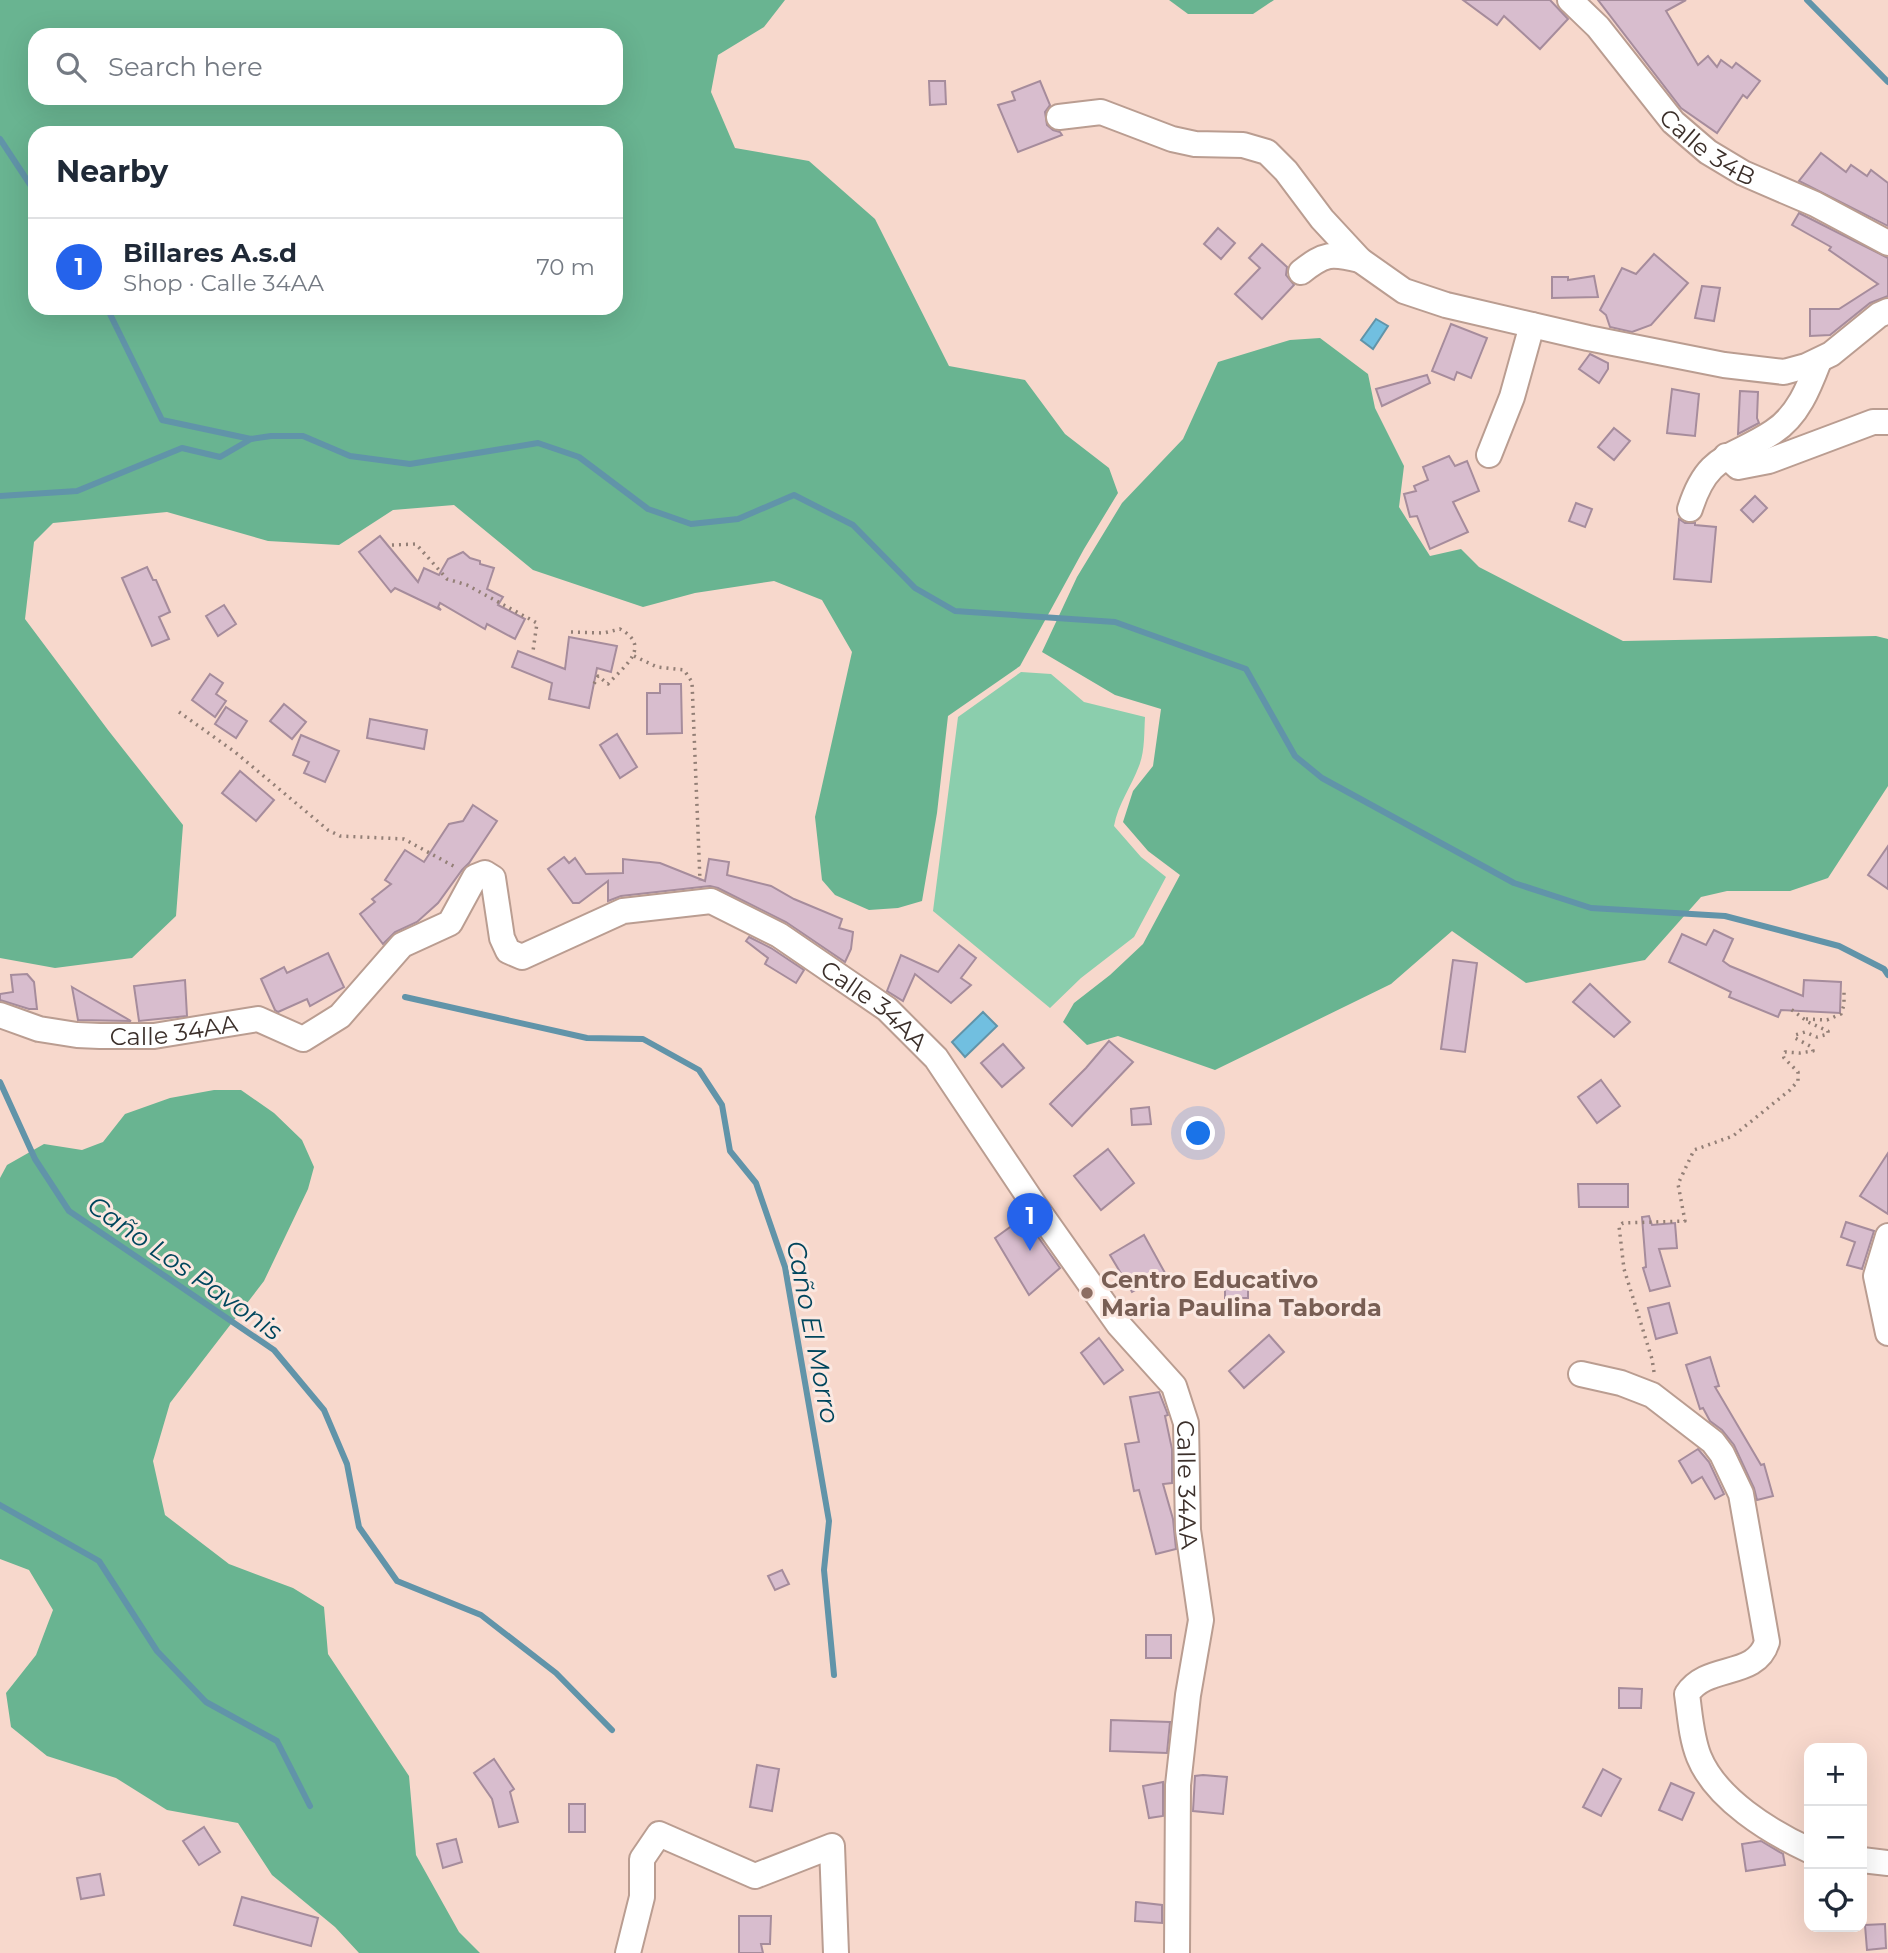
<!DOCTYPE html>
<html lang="en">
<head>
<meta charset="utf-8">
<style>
  body { margin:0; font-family:Montserrat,sans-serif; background:#f2f2f3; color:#1f2937 }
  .controls { position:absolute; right:21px; bottom:21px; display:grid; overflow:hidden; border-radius:14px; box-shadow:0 7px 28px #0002 }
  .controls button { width:63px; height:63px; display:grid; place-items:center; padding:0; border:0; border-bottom:2px solid #e0e1e3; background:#fff; color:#1f2937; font:35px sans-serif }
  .you { position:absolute; left:1199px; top:1134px; width:24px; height:24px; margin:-18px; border:5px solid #fff; border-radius:50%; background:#1a73e8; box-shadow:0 0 0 10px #1a73e833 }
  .badge { display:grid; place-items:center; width:46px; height:46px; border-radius:50%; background:#2563eb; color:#fff; font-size:23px; font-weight:700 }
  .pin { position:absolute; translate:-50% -58px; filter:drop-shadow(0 2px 4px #0008) }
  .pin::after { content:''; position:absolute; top:37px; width:24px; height:21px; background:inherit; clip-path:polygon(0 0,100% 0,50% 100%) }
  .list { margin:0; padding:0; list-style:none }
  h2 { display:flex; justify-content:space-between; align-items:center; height:91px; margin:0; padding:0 28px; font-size:30px }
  h2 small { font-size:23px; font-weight:400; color:#747a83 }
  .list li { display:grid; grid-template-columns:46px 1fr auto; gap:21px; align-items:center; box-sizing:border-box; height:98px; padding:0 28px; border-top:2px solid #e0e1e3 }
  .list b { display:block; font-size:26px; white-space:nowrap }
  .list p { margin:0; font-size:23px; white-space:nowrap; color:#747a83 }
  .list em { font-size:23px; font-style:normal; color:#747a83 }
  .icon { flex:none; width:38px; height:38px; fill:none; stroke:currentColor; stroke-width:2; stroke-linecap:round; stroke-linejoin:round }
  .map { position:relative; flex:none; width:1888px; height:1953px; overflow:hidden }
  .search { position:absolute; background:#fff; box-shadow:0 7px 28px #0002; left:28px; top:28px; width:595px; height:77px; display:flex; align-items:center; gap:18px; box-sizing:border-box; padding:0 24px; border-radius:21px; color:#747a83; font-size:26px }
  .panel { position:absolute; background:#fff; box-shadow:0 7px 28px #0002; left:28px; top:126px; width:595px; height:189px; border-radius:21px }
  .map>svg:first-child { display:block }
  .green { fill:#8bcead }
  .forest { fill:#69b491; fill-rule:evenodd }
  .water { fill:#71bfe0; stroke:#6194a9; stroke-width:2 }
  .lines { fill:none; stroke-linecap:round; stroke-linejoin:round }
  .stream { stroke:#6194a9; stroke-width:6 }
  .building { fill:#d8bdce; stroke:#a68c9c; stroke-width:2 }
  .minor-casing { stroke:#ba9d91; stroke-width:28 }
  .path { stroke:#937f76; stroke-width:3.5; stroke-dasharray:2 5; stroke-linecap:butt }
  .minor { stroke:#fff; stroke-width:24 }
  .education-dot { fill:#8d6e63; stroke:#fbe8e1; stroke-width:2.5 }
  .labels { text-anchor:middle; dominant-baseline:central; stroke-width:6; stroke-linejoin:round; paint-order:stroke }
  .street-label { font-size:24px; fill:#3b2f2a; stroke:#fbe8e1 }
  .education-label { font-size:24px; font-weight:bold; fill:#785e54; stroke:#fbe8e1; text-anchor:start }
  .water-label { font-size:26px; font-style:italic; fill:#00465d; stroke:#fbe8e1 }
</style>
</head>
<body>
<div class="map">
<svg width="1888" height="1953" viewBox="0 0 1888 1953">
  <rect width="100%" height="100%" fill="#f7d8cc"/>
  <path class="green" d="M1021,672L1051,674L1084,702L1145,717C1144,733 1145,751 1139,766C1131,787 1118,804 1114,826L1141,857L1166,877L1134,937L1081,978L1050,1008L933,911L958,717Z"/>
  <g class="forest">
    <path d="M0,0H785L764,27L718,55L711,92L735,148L809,161L875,219L949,366L1025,380L1065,434L1109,468L1118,493L1084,549L1020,666L948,716L937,813L922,901L898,908L869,910L835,895L822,880L815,817L852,652L822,600L774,581L695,593L643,607L533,570L454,505L393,510L339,545L268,541L167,512L53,523L34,542L25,619L108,730L183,825L176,916L132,958L55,968L0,958ZM616,35V98H35V35ZM616,133V308H35V133Z"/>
    <polygon points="1169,0 1274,0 1253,14 1188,14"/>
    <polygon points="1320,338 1368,374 1375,408 1404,466 1399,507 1430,556 1461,549 1479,567 1623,641 1876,636 1888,639 1888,786 1828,878 1790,891 1727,891 1701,897 1645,960 1526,983 1452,931 1391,984 1215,1070 1118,1036 1087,1045 1063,1022 1074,1003 1110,975 1143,944 1180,875 1148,851 1123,822 1133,791 1153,766 1161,709 1115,695 1042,652 1077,577 1122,503 1183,439 1218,362 1290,340"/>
    <polygon points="214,1090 241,1090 274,1113 302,1140 314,1167 308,1189 264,1281 170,1403 153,1461 165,1515 229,1564 293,1588 324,1607 328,1654 409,1776 416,1855 459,1932 480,1953 359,1953 335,1927 272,1875 238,1823 167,1810 116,1778 47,1756 11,1727 6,1693 36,1655 53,1610 29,1570 0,1559 0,1178 7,1165 44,1144 82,1150 103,1142 125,1114 170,1098"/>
  </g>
  <g class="water">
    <polygon points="1376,319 1388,326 1373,349 1361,340"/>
    <polygon points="983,1012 997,1026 965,1057 952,1042"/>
  </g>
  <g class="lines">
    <g class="stream">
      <polyline points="1807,0 1888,82"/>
      <polyline points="0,139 35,192"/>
      <polyline points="107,308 162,420 251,439 271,436 303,436 350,456 410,464 538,443 579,457 648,509 691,524 738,519 794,495 853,525 915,588 955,611 1115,622 1246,669 1295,756 1322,778 1514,883 1591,908 1725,916 1839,946 1884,969 1888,975"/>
      <polyline points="0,496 77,491 182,448 220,457 251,439"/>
      <polyline points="405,997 587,1038 643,1039 699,1070 722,1105 730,1151 756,1183 785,1267 829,1521 824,1570 834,1675"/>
      <polyline points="0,1082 35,1159 69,1211 274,1350 324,1410 347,1464 359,1527 397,1581 481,1615 556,1673 612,1730"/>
      <polyline points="0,1505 99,1561 157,1651 206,1702 277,1741 310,1806"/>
    </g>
  </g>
  <g class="building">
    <polygon points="1463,0 1550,0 1568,19 1540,49 1504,16 1497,25"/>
    <polygon points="1598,0 1686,0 1666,11 1698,65 1708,56 1717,67 1721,60 1732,68 1736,63 1760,81 1747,98 1743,95 1717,133 1681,108"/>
    <polygon points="929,81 945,81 946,104 930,105"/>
    <polygon points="1040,81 1050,105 1045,112 1047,125 1053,130 1060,132 1062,135 1018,152 998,105 1015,100 1012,92"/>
    <polygon points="1821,153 1846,172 1851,165 1867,176 1871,170 1888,183 1888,226 1799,181"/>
    <polygon points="1799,213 1888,258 1888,296 1870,303 1830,335 1810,336 1810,309 1839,309 1878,284 1829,250 1831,247 1792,225"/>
    <polygon points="1218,228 1235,243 1221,259 1204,244"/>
    <polygon points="1262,244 1287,267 1286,275 1294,285 1262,319 1235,294 1260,268 1249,258"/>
    <polygon points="1654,254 1688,283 1651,325 1632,332 1610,327 1606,315 1600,310 1622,268 1636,274"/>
    <polygon points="1594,276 1598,297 1552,298 1552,277 1568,277 1568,280"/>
    <polygon points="1702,286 1720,288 1714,321 1695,318"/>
    <polygon points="1451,324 1487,338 1471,378 1457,372 1454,380 1432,371"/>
    <polygon points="1590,354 1608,363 1608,369 1599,383 1579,369"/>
    <polygon points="1427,375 1430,383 1382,406 1376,389"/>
    <polygon points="1672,389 1699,394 1695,436 1667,433"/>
    <polygon points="1740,391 1758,392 1757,418 1759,423 1738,434"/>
    <polygon points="1614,428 1630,441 1614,460 1598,447"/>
    <polygon points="1449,456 1455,466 1467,461 1479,491 1453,502 1468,532 1430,549 1417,516 1410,517 1404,494 1416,491 1414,486 1428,480 1423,467"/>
    <polygon points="1755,496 1767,508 1753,522 1741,510"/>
    <polygon points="1576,503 1592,509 1585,527 1569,521"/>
    <polygon points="1679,519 1685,523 1695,523 1695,525 1716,527 1711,582 1674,579"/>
    <polygon points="380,536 418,582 424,568 439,575 448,559 463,552 470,558 480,561 480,564 494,568 487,589 503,597 498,605 525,619 515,639 487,624 485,629 440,603 438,607 441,610 395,588 391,592 359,552"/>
    <polygon points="147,567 153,580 156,580 170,612 159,617 169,639 152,646 122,578"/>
    <polygon points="224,605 236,624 218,636 206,616"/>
    <polygon points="569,637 617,646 611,672 597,668 589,708 549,699 552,683 512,667 518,651 565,669"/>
    <polygon points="210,674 223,683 216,694 226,701 215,717 192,700"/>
    <polygon points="660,684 681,684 682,733 647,734 647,693 660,693"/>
    <polygon points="284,704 306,722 292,739 270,721"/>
    <polygon points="226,707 247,721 236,738 215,724"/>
    <polygon points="370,719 427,730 424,749 367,738"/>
    <polygon points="617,734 637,767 620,778 600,745"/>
    <polygon points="301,735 339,751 325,782 304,773 309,762 293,755"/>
    <polygon points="240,771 274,800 256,821 222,793"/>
    <polygon points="473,805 497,821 469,863 462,870 438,903 417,922 395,932 383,944 360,914 375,902 372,899 391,884 385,880 405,850 424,862 449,824 463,821"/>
    <polygon points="1888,846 1888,889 1868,875"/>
    <polygon points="564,857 569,863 575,858 586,874 623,873 623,859 660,863 705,881 709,859 729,862 727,875 771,886 794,899 842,919 839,928 853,932 851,949 845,962 786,922 718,888 710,886 621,896 608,901 608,881 579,903 573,903 548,869"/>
    <polygon points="1714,930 1733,939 1723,961 1730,966 1803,996 1804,980 1841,982 1840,1013 1781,1010 1778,1017 1729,997 1731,992 1669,962 1682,934 1706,945"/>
    <polygon points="749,937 771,948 804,970 796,983 765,964 768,958 746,941"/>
    <polygon points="959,945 976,958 961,978 971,985 951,1003 915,974 903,1001 887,991 901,955 938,972"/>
    <polygon points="328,953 344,987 310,1006 307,999 278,1012 275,1010 261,979 284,967 287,973"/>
    <polygon points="1453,960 1477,963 1465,1052 1441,1049"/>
    <polygon points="27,974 34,982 37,1009 29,1009 0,1000 0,994 13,992 11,975"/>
    <polygon points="185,980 187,1016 139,1021 134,986"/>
    <polygon points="1590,984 1630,1022 1614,1037 1573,1002"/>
    <polygon points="72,987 131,1021 78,1020"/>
    <polygon points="1109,1041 1133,1062 1072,1126 1050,1104 1086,1068"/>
    <polygon points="1003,1044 1024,1068 1002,1087 981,1063"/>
    <polygon points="1601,1080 1620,1106 1597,1123 1578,1097"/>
    <polygon points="1149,1107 1151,1124 1132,1125 1131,1109"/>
    <polygon points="1108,1149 1134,1183 1101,1210 1074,1176"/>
    <polygon points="1888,1153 1888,1214 1860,1196"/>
    <polygon points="1578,1184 1628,1184 1628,1207 1579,1207"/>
    <polygon points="1649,1216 1652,1225 1675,1223 1677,1248 1659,1249 1670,1286 1650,1291 1643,1268 1646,1267 1642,1217"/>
    <polygon points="1024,1217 1060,1268 1029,1295 995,1238"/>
    <polygon points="1846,1222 1874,1231 1862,1269 1847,1265 1855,1242 1841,1237"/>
    <polygon points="1144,1235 1165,1273 1132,1292 1110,1255"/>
    <rect x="1225" y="1278" width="23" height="20"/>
    <polygon points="1669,1303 1677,1333 1656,1339 1648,1308"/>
    <polygon points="1269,1335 1284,1352 1244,1388 1229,1371"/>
    <polygon points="1099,1338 1123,1370 1104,1384 1081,1353"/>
    <polygon points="1710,1357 1719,1386 1715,1387 1761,1465 1764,1464 1773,1496 1757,1500 1754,1488 1734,1445 1722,1430 1710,1421 1703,1408 1700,1409 1686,1365"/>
    <polygon points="1159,1392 1168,1415 1165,1416 1172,1449 1172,1483 1163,1484 1173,1519 1176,1549 1156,1554 1139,1490 1134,1491 1125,1444 1139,1442 1130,1397"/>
    <polygon points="1698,1449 1709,1462 1724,1494 1715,1499 1702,1477 1692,1483 1679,1461"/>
    <polygon points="782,1570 789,1584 775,1590 768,1576"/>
    <rect x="1146" y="1635" width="25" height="23"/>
    <polygon points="1619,1688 1642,1689 1641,1708 1619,1708"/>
    <polygon points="1111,1720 1170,1722 1167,1753 1110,1751"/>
    <polygon points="494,1759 514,1789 510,1792 518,1822 499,1827 492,1799 474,1773"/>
    <polygon points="757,1765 779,1769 772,1811 750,1807"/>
    <polygon points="1603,1769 1621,1779 1601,1816 1583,1807"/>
    <polygon points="1203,1775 1227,1777 1223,1814 1193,1811 1195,1776"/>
    <polygon points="1163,1782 1163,1816 1149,1818 1143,1786"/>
    <polygon points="1671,1783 1694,1793 1682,1820 1659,1810"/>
    <rect x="569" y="1804" width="16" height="28"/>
    <polygon points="204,1827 220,1852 199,1865 183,1841"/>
    <polygon points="456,1839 462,1862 443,1868 437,1844"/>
    <polygon points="1761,1841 1783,1854 1785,1865 1746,1871 1742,1844"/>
    <polygon points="100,1874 104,1895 81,1899 77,1878"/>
    <polygon points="242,1897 318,1918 311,1946 234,1925"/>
    <polygon points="1136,1902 1162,1905 1162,1923 1135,1921"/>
    <polygon points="739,1916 771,1916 770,1944 761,1944 763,1953 739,1953"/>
    <polygon points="1885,1924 1886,1948 1867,1950 1865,1925"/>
  </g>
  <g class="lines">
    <defs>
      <g id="minor">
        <path id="s1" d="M1570,0L1598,27L1673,122L1708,152L1743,173L1815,204L1888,243"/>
        <polyline points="1059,117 1101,112 1172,139 1195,144 1243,145 1267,152 1286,171 1322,219 1360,260 1404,291 1446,305 1588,338 1724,365 1784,372 1806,366 1831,354 1879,315 1888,311"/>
        <path d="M1301,272C1325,253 1331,253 1360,260"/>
        <polyline points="1489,455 1512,397 1532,325"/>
        <polyline points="1726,456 1738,467 1769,461 1873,422 1888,422"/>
        <path d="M1690,509C1708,452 1731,460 1773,432C1798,416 1809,387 1819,361"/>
        <path id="s2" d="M0,1015L39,1029L77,1035L100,1036H154L258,1019L303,1039L340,1016L402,945L450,923L475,877L485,873L493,878L502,938L508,951L522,957L623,911L711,901L779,935L887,1009L936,1058L1035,1206L1119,1325L1174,1386L1186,1423L1188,1530L1201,1620L1188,1695L1178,1785L1177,1953"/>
        <polyline points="1888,1236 1876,1276 1888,1333"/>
        <path d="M1581,1374L1621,1383L1652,1395L1713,1442L1722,1454L1741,1494L1767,1642C1756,1679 1707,1663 1687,1694C1690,1715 1691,1737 1699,1757C1716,1799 1770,1832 1809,1850"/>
        <polyline points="1862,1860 1888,1863"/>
        <polyline points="628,1953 642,1897 642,1859 659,1834 755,1876 832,1846 836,1953"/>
      </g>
    </defs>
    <use href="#minor" class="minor-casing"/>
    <g class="path">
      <polyline points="392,545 416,544 447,579 467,585 537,623 533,651"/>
      <path d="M571,632L604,633L620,629C653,647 623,667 608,684L598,676L594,684"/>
      <polyline points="634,656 657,667 684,670 692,682 700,881"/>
      <polyline points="179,712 235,752 328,830 340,836 404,839 457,868"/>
      <polyline points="1806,1019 1827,1020 1841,1014 1844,1005 1844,991"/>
      <polyline points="1654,1372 1652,1359 1624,1269 1619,1226 1623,1223 1685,1221 1678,1184 1694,1150 1733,1136 1790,1090 1798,1081 1798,1072 1784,1058 1783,1055 1785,1052 1800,1053 1813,1051 1812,1047 1795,1038 1795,1035 1805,1032 1817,1037 1828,1034 1828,1031 1808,1022 1788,1007"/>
    </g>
    <use href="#minor" class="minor"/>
  </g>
  <circle class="education-dot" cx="1087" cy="1293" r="7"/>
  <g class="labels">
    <g class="street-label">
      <text stroke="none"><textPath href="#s1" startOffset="203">Calle 34B</textPath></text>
      <text stroke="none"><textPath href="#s2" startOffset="1059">Calle 34AA</textPath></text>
      <text stroke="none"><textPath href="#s2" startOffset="177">Calle 34AA</textPath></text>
      <text stroke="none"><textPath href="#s2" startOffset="1647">Calle 34AA</textPath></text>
    </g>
    <g class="education-label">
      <text x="1101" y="1279">Centro Educativo<tspan x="1101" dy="28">Maria Paulina Taborda</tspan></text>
    </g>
    <g class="water-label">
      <text transform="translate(185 1268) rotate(35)">Caño Los Pavonis</text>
      <text transform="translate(813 1332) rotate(79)">Caño El Morro</text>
    </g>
  </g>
</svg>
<div class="controls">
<button>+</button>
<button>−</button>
<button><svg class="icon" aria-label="locate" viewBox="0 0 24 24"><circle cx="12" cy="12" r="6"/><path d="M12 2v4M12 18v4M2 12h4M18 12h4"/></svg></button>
</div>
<div class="you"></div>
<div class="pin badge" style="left:1030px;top:1251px">1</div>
<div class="search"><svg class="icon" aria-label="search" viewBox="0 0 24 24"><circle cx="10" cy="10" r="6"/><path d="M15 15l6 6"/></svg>Search here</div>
<section class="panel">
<h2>Nearby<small></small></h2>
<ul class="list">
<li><span class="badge">1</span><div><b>Billares A.s.d</b><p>Shop · Calle 34AA</p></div><em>70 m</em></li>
</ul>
</section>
</div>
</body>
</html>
